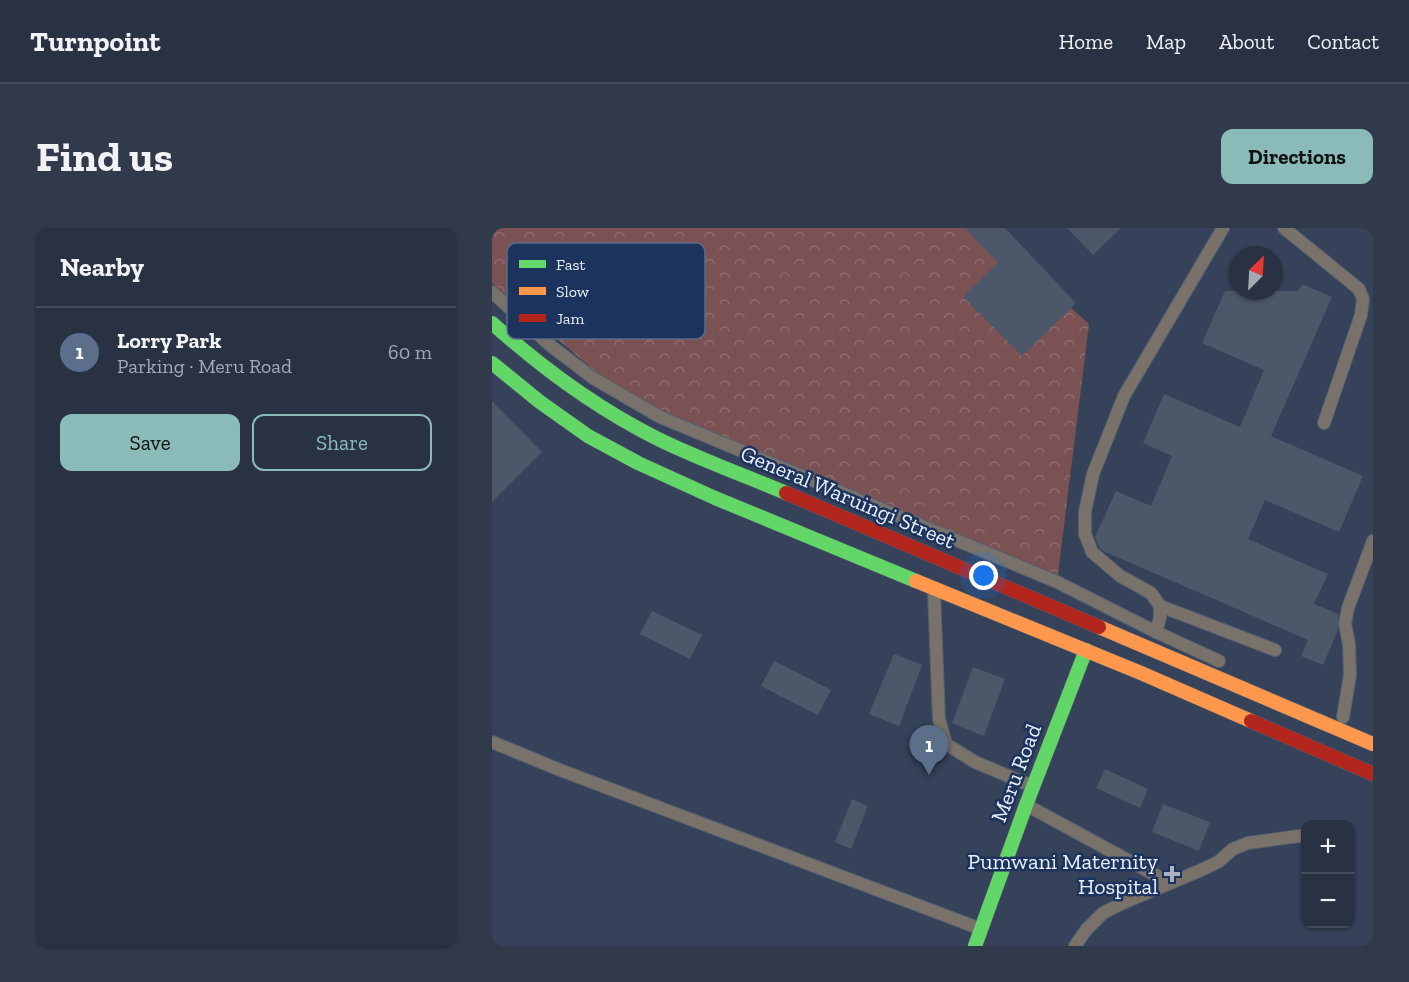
<!DOCTYPE html>
<html lang="en">
<head>
<meta charset="utf-8">
<style>
  body { margin:0; font-family:"Zilla Slab",serif; background:#303a4a; color:#f1f3f6 }
  .controls { position:absolute; right:18px; bottom:18px; display:grid; overflow:hidden; border-radius:12px; box-shadow:0 2px 4px #0004 }
  .controls button { width:54px; height:54px; display:grid; place-items:center; padding:0; border:0; border-bottom:2px solid #444d5c; background:#283243; color:#f1f3f6; font:30px sans-serif }
  .compass { position:absolute; left:737px; top:18px; width:54px; height:54px; border-radius:50%; background:#283243; box-shadow:0 2px 4px #0004; rotate:24deg }
  .you { position:absolute; left:492px; top:348px; width:21px; height:21px; margin:-15px; border:4px solid #fff; border-radius:50%; background:#1a73e8; box-shadow:0 0 0 9px #1a73e833 }
  .badge { display:grid; place-items:center; width:39px; height:39px; border-radius:50%; background:#8bbbb9; color:#fff; font-size:20px; font-weight:700 }
  .pin { position:absolute; translate:-50% -50px; filter:drop-shadow(0 2px 3px #0008) }
  .pin::after { content:''; position:absolute; top:32px; width:21px; height:18px; background:inherit; clip-path:polygon(0 0,100% 0,50% 100%) }
  .list { margin:0; padding:0; list-style:none }
  h2 { display:flex; justify-content:space-between; align-items:center; height:78px; margin:0; padding:0 24px; font-size:26px }
  h2 small { font-size:20px; font-weight:400; color:#a5aab2 }
  .list li { display:grid; grid-template-columns:39px 1fr auto; gap:18px; align-items:center; box-sizing:border-box; height:90px; padding:0 24px; border-top:2px solid #444d5c }
  .list b { display:block; font-size:22px; white-space:nowrap }
  .list p { margin:0; font-size:20px; white-space:nowrap; color:#a5aab2 }
  .list em { font-size:20px; font-style:normal; color:#a5aab2 }
  .actions { display:flex; gap:12px; padding:18px 24px }
  .actions a { flex:1; padding:14px 0; border:2px solid #8bbbb9; border-radius:12px; text-align:center; font-size:21px; color:#8bbbb9 }
  .actions .main { background:#8bbbb9; color:#111 }
  .map { position:relative; flex:none; width:881px; height:718px; overflow:hidden; border-radius:12px }
  header { display:flex; align-items:center; gap:36px; box-sizing:border-box; height:84px; padding:0 30px; background:#283243; border-bottom:2px solid #444d5c }
  header strong { font-size:28px }
  nav { display:flex; gap:33px; margin-inline-start:auto; font-size:21px }
  .intro { display:flex; align-items:center; justify-content:space-between; box-sizing:border-box; height:144px; padding:0 36px }
  h1 { margin:0; font-size:42px }
  .button { padding:15px 27px; border-radius:12px; background:#8bbbb9; color:#111; font-size:21px; font-weight:700 }
  main { display:flex; gap:36px; padding:0 36px }
  aside { flex:1; background:#283243; border-radius:12px; box-shadow:0 2px 4px #0004 }
  .map>svg:first-child { display:block }
  .park { fill:url(#park-crowns) }
  .building { fill:#4c576a }
  .lines { fill:none; stroke-linecap:round; stroke-linejoin:round }
  .lane-casing { stroke:#545f70; stroke-width:14 }
  .fast-casing { stroke:#545f70; stroke-width:15 }
  .slow-casing { stroke:#545f70; stroke-width:15 }
  .jam-casing { stroke:#545f70; stroke-width:15 }
  .lane { stroke:#78726a; stroke-width:12 }
  .fast { stroke:#63d668; stroke-width:14 }
  .slow { stroke:#ff974d; stroke-width:14 }
  .jam { stroke:#b3261e; stroke-width:14 }
  .poi-dot { fill:#abb3c2; stroke:#1c335d; stroke-width:2 }
  .labels { text-anchor:middle; dominant-baseline:central; stroke-width:5; stroke-linejoin:round; paint-order:stroke }
  .street-label { font-size:22px; fill:#eaf0fb; stroke:#1c335d }
  .poi-label { font-size:22px; fill:#eaf0fb; stroke:#1c335d; text-anchor:end }
  .key { fill:#1c335d; stroke:#5a6c8c; stroke-width:1.5 }
  .key-label { font-size:16px; fill:#eaf0fb }
</style>
</head>
<body>
<header>
<strong>Turnpoint</strong>
<nav><a>Home</a><a>Map</a><a>About</a><a>Contact</a></nav>
</header>
<div class="intro"><h1>Find us</h1><a class="button">Directions</a></div>
<main>
<aside>
<h2>Nearby<small></small></h2>
<ul class="list">
<li><span class="badge" style="background:#5c6f8a">1</span><div><b>Lorry Park</b><p>Parking · Meru Road</p></div><em>60 m</em></li>
</ul>
<div class="actions"><a class="main">Save</a><a>Share</a></div>
</aside>
<div class="map">
<svg width="881" height="718" viewBox="0 0 881 718">
  <defs>
    <pattern id="park-crowns" width="20" height="18" patternUnits="userSpaceOnUse" patternTransform="scale(1.5)"><rect width="20" height="18" fill="#7b5254"/><path d="M2 6a3 3 0 1 1 6 0M12 15a3 3 0 1 1 6 0" fill="none" stroke="#8e6b6e"/></pattern>
  </defs>
  <rect width="100%" height="100%" fill="#354259"/>
  <polygon class="park" points="0,0 490,0 597,96 565,354 132,168 0,55"/>
  <g class="building">
    <polygon points="473,0 513,0 584,75 530,128 471,69 506,35"/>
    <polygon points="575,0 629,0 601,27"/>
    <polygon points="810,56 840,69 779,208 871,248 847,304 773,272 756,311 836,346 822,376 846,386 846,402 831,437 809,428 816,412 611,323 607,319 603,309 624,263 659,278 680,228 651,215 672,166 748,199 772,142 710,115 733,63 806,63"/>
    <polygon points="0,173 50,224 0,274"/>
    <polygon points="160,383 210,407 198,431 148,406"/>
    <polygon points="402,426 430,437 407,498 377,486"/>
    <polygon points="282,433 339,462 326,487 269,458"/>
    <polygon points="481,439 513,451 492,508 460,495"/>
    <polygon points="613,541 656,561 648,580 604,560"/>
    <polygon points="360,571 376,578 359,621 343,614"/>
    <polygon points="671,576 718,594 707,623 660,604"/>
  </g>
  <g class="lines">
    <defs>
      <g id="lane">
        <polyline points="792,0 867,61 871,71 869,87 832,195"/>
        <polyline points="0,64 59,118 101,150 168,189 565,354 664,404 727,433"/>
        <polyline points="442,364 447,491 454,516 483,534 540,558"/>
        <polyline points="668,378 783,422"/>
        <polyline points="664,404 668,390 668,378 659,365 628,348 600,324 593,306 593,284 601,246 632,168 731,0"/>
        <polyline points="851,489 858,447 857,416 853,396 856,380 881,313"/>
        <polyline points="0,514 68,542 489,701"/>
        <polyline points="536,578 678,655"/>
        <polyline points="583,718 594,702 611,685 633,674 707,643 726,634 741,621 756,615 807,608"/>
      </g>
      <g id="fast">
        <path d="M0,95C50,140 106,181 166,211C207,231 251,247 294,265"/>
        <polyline points="0,135 48,174 96,208 146,235 223,270 424,353"/>
        <polyline points="483,718 534,577 594,422"/>
      </g>
      <g id="slow">
        <polyline points="424,353 649,445 759,493"/>
        <polyline points="607,399 881,516"/>
      </g>
      <g id="jam">
        <polyline points="294,265 607,399"/>
        <polyline points="759,493 881,546"/>
      </g>
    </defs>
    <use href="#lane" class="lane-casing"/>
    <use href="#fast" class="fast-casing"/>
    <use href="#slow" class="slow-casing"/>
    <use href="#jam" class="jam-casing"/>
    <use href="#lane" class="lane"/>
    <use href="#fast" class="fast"/>
    <use href="#slow" class="slow"/>
    <use href="#jam" class="jam"/>
  </g>
  <path class="poi-dot" d="M677 637h6v6h6v6h-6v6h-6v-6h-6v-6h6z"/>
  <g class="labels">
    <g class="street-label">
      <text transform="translate(356 269) rotate(23)">General Waruingi Street</text>
      <text transform="translate(524 545) rotate(-69)">Meru Road</text>
    </g>
    <g class="poi-label">
      <text x="666" y="633">Pumwani Maternity<tspan x="666" dy="25">Hospital</tspan></text>
    </g>
  </g>
  <rect x="15" y="15" width="198" height="96" rx="9" class="key"/>
  <rect x="27" y="32" width="27" height="8" fill="#63d668"/>
  <rect x="27" y="59" width="27" height="8" fill="#ff974d"/>
  <rect x="27" y="86" width="27" height="8" fill="#b3261e"/>
  <g class="key-label">
    <text x="64" y="42">Fast</text>
    <text x="64" y="69">Slow</text>
    <text x="64" y="96">Jam</text>
  </g>
</svg>
<div class="controls">
<button>+</button>
<button>−</button>
</div>
<svg class="compass" viewBox="-18 -18 36 36"><path d="M0-13l5 13h-10z" fill="#e53935"/><path d="M0 13l5-13h-10z" fill="#a5aab2"/></svg>
<div class="you"></div>
<div class="pin badge" style="left:437px;top:547px;background:#5c6f8a">1</div>
</div>
</main>
</body>
</html>
